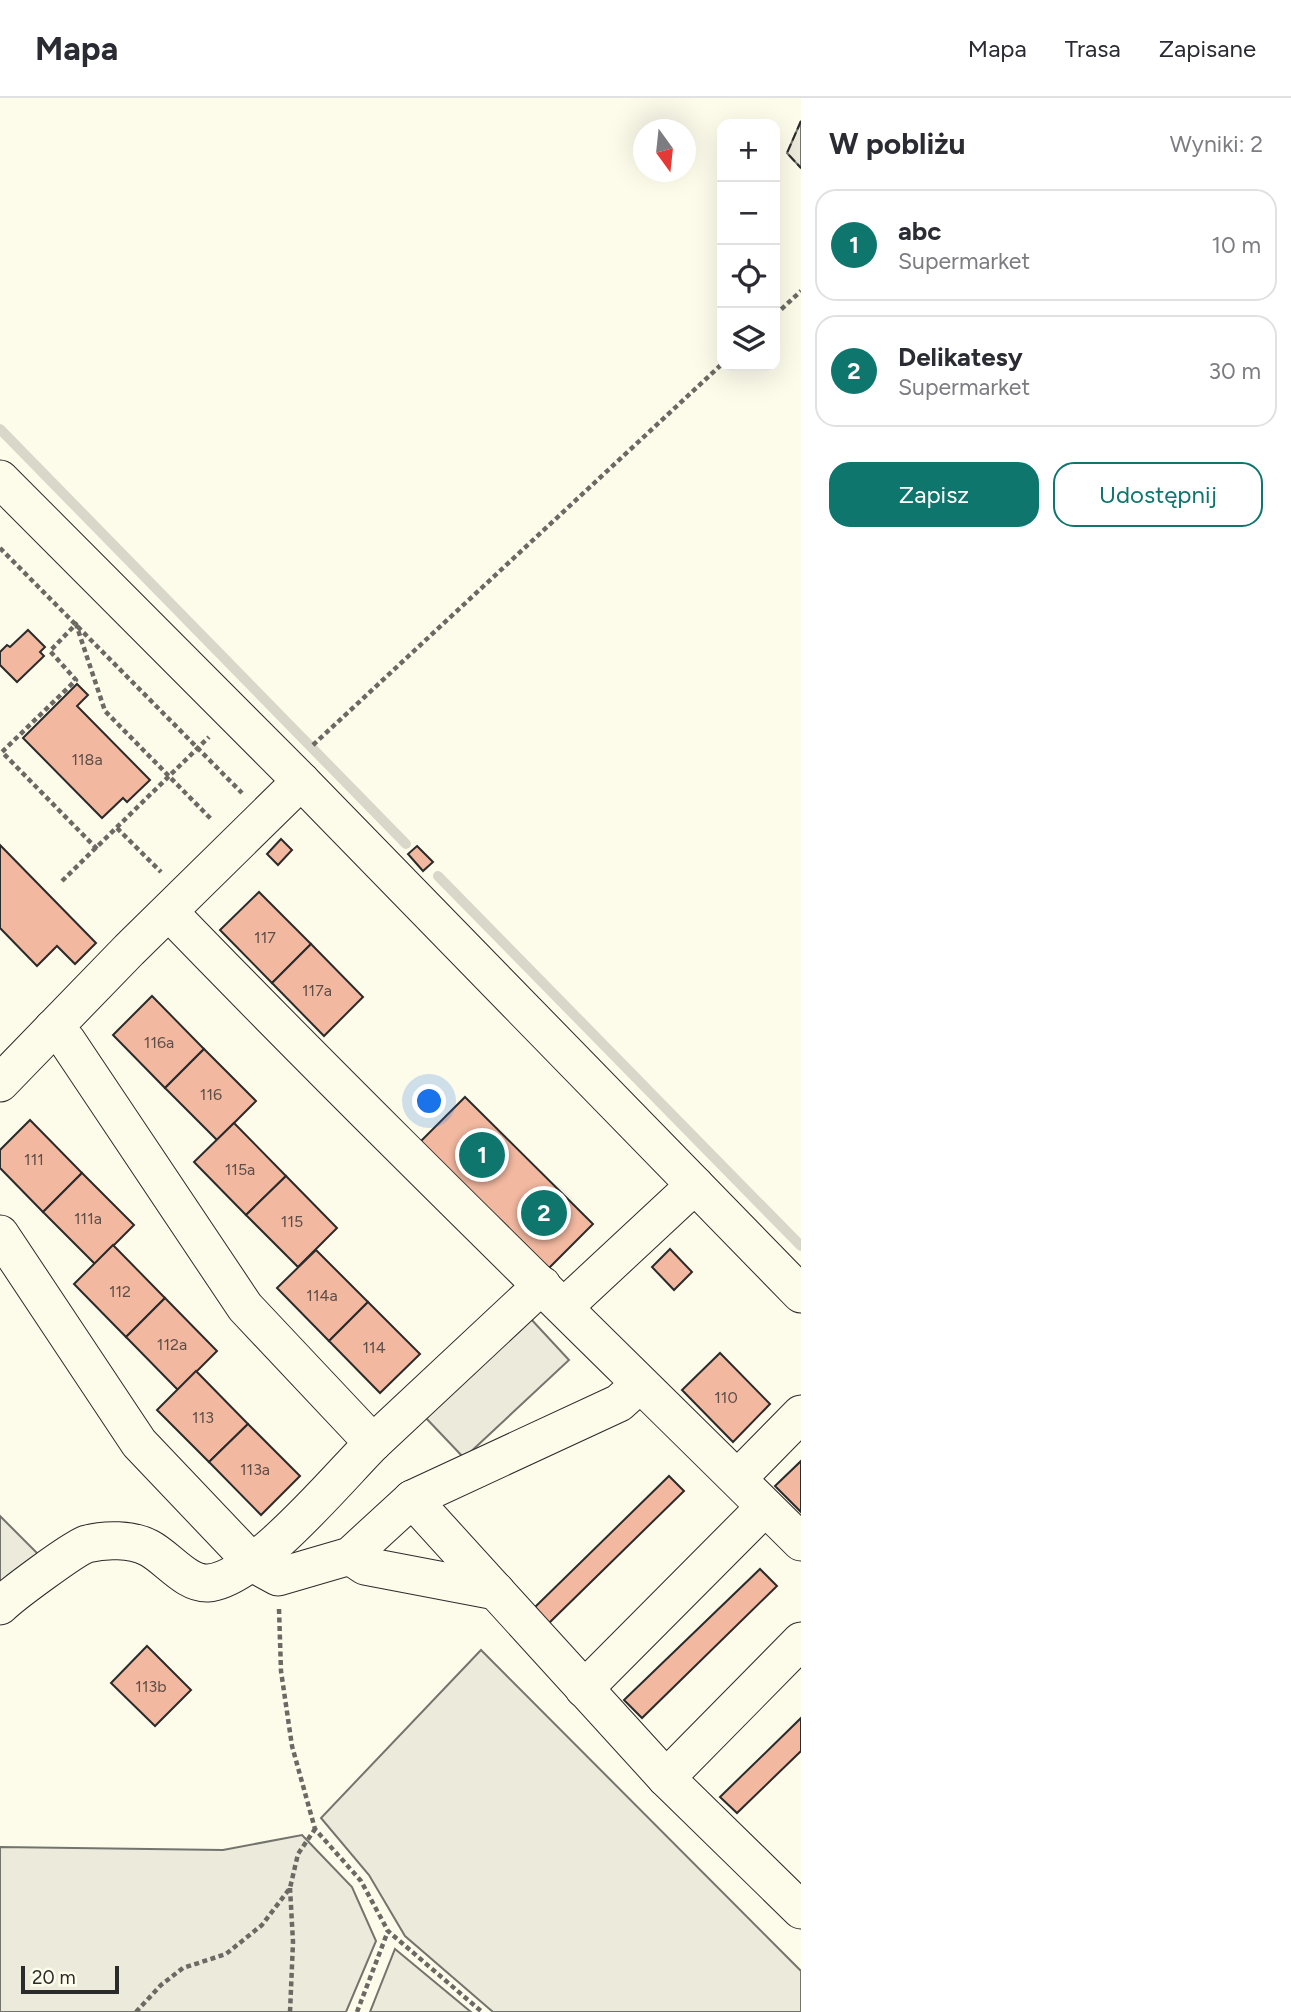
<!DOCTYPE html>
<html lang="pl">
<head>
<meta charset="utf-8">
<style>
  body { margin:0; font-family:Figtree,sans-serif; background:#f7f7f7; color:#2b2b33 }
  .controls { position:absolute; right:21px; top:21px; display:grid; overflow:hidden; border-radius:14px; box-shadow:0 7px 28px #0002 }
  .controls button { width:63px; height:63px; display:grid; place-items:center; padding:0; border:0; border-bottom:2px solid #e1e1e2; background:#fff; color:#2b2b33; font:35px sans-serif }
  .compass { position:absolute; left:633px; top:21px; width:63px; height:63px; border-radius:50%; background:#fff; box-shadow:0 7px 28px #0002; rotate:165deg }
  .scale { position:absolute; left:21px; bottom:18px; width:98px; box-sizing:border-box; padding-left:7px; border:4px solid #2b2b2b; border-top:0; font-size:19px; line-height:24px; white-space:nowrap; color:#2b2b2b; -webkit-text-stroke:5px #fdfbea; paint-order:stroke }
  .you { position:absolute; left:430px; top:1004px; width:24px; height:24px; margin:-18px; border:5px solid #fff; border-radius:50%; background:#1a73e8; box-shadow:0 0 0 10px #1a73e833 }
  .badge { display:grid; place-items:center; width:46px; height:46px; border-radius:50%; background:#0f766e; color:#fff; font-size:23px; font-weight:700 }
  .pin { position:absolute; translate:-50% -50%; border:4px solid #fff; box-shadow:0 2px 7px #0006 }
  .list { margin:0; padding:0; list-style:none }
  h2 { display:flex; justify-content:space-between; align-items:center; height:91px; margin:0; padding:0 28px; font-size:30px }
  h2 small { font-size:23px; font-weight:400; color:#7c7c81 }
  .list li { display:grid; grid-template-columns:46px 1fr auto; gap:21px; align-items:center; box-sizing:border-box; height:112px; margin:0 14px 14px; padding:0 14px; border:2px solid #e1e1e2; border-radius:21px }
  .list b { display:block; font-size:26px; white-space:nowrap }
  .list p { margin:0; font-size:23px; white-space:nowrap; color:#7c7c81 }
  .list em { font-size:23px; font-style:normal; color:#7c7c81 }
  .actions { display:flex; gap:14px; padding:21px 28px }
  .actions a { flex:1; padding:16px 0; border:2px solid #0f766e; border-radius:21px; text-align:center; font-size:24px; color:#0f766e }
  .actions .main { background:#0f766e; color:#fff }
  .icon { flex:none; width:38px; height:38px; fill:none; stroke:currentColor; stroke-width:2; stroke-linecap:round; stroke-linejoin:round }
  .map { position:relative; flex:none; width:801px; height:1914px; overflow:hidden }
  header { display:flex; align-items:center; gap:42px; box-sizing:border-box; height:98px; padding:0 35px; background:#fff; border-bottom:2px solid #e1e1e2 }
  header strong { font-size:33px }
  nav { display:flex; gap:38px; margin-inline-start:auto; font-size:24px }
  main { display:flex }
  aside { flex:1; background:#fff }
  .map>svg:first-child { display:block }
  .green { fill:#ecebdb; stroke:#74746e; stroke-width:2 }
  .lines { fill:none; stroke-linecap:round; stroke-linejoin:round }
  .stream { stroke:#d8d7c9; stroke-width:10 }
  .building { fill:#f2b8a0; stroke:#2b2b2b; stroke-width:2 }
  .minor-casing { stroke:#2b2b2b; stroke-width:39 }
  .path { stroke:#6a6964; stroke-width:4.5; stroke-dasharray:5 3.5; stroke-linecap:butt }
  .minor { stroke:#fdfbea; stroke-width:37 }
  .fence { stroke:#2b2b2b; stroke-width:2; stroke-dasharray:9 3.5; stroke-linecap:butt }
  .labels { text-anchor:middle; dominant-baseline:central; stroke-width:5; stroke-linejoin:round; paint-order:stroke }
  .number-label { font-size:16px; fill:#5d4e48 }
</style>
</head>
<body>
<header>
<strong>Mapa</strong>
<nav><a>Mapa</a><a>Trasa</a><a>Zapisane</a></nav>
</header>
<main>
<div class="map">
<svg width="801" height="1914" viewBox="0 0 801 1914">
  <rect width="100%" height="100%" fill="#fdfbea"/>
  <g class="green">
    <polygon points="801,23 801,70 787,55"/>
    <polygon points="530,1220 569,1262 464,1360 424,1318"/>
    <polygon points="0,1418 47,1465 0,1491"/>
    <polygon points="481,1552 801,1873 801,1914 493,1914 405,1838 369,1777 321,1720"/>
    <polygon points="302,1737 352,1789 376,1843 346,1914 0,1914 0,1749 223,1752"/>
    <polygon points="395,1851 471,1914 370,1914"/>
  </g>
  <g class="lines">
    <g class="stream">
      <polyline points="0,331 406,746"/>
      <polyline points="438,778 801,1148"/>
    </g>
  </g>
  <g class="building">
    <polygon points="28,532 45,549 40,554 44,558 17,584 0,567 0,554 7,547 10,549"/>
    <polygon points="77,586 88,597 77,608 150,682 127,704 123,700 102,720 23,640"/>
    <polygon points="281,741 292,752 278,767 267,756"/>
    <polygon points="0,747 96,845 75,866 57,848 37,868 0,830"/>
    <polygon points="417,748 433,764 423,773 408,756"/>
    <polygon points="259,794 311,846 272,885 220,832"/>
    <polygon points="311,846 363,899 324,938 272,885"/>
    <polygon points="152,898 204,951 165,990 113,937"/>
    <polygon points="204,951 256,1003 217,1042 165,990"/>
    <polygon points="465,999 593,1126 548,1171 420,1044"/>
    <polygon points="30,1022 82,1075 43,1114 0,1070 0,1052"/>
    <polygon points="234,1025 286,1078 246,1117 194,1064"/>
    <polygon points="82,1075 134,1127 95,1166 43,1114"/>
    <polygon points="286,1078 337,1130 298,1169 246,1117"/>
    <polygon points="113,1147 165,1200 126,1239 74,1186"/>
    <polygon points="670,1151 692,1174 674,1192 652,1169"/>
    <polygon points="316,1152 368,1204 329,1243 277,1190"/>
    <polygon points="165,1200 217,1253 178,1292 126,1239"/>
    <polygon points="368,1204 420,1256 380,1295 329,1243"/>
    <polygon points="720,1255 770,1306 733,1344 682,1292"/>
    <polygon points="196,1273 248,1326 209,1364 157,1312"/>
    <polygon points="248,1326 300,1378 261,1417 209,1364"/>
    <polygon points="801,1363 801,1414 775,1388"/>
    <polygon points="669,1378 684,1393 548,1526 533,1511"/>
    <polygon points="760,1471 777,1488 642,1620 624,1602"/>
    <polygon points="147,1548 191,1592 155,1628 111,1585"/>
    <polygon points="801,1620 801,1653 737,1715 720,1699"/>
  </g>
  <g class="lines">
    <defs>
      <g id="minor">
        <polyline points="0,381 301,683 801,1196"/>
        <path d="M169,814C376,1028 590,1235 801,1444"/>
        <polyline points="0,985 129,852 301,683"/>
        <polyline points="0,1136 139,1345 254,1466 278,1479 350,1458 412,1401 619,1305 639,1287"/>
        <polyline points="564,1209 695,1087"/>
        <polyline points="373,1345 542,1187"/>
        <polyline points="739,1379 801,1316"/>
        <polyline points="412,1401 666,1680 801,1812"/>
        <polyline points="350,1458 365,1468 496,1493"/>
        <path d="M0,1508C11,1497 74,1450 87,1446C105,1441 132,1441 149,1450C168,1460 186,1486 208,1485C254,1482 339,1379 373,1345L245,1209L67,943L53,930"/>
        <polyline points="584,1591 765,1409"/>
        <polyline points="666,1680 801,1543"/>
      </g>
    </defs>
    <use href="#minor" class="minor-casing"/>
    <g class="path">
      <polyline points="775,217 801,193"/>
      <polyline points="0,450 242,695"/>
      <polyline points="313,647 722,266"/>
      <polyline points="117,730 161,774"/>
      <polyline points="97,751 2,654 76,582 50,553 76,526 105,613 212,722"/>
      <polyline points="62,783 209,639"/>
      <polyline points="279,1511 281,1573 292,1648 315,1731 361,1783 388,1833 482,1914"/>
      <polyline points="290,1790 293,1844 290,1914"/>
      <polyline points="136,1914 161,1887 183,1870 226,1856 262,1827 290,1790 298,1756 315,1731"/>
      <polyline points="357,1914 388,1833"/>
    </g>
    <use href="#minor" class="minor"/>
    <polyline class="fence" points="801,23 787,55 801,70"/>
  </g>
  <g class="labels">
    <g class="number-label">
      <text x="87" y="661">118a</text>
      <text x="265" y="839">117</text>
      <text x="317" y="892">117a</text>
      <text x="159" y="944">116a</text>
      <text x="211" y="996">116</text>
      <text x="34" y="1061">111</text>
      <text x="240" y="1071">115a</text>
      <text x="88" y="1120">111a</text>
      <text x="292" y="1123">115</text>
      <text x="120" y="1193">112</text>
      <text x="322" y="1197">114a</text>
      <text x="172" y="1246">112a</text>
      <text x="374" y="1249">114</text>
      <text x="726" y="1299">110</text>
      <text x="203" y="1319">113</text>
      <text x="255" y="1371">113a</text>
      <text x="151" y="1588">113b</text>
    </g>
  </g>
</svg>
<div class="controls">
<button>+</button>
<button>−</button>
<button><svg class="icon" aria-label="locate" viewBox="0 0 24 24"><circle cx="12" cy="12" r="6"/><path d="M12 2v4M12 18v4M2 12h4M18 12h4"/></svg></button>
<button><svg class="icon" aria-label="layers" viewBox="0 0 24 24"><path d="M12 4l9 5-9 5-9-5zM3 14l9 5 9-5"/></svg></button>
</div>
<svg class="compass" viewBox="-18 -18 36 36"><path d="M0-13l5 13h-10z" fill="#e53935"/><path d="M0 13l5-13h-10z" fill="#7c7c81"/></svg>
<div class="scale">20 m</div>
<div class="you"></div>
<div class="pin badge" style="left:482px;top:1057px">1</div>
<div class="pin badge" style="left:544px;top:1115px">2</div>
</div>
<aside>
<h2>W pobliżu<small>Wyniki: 2</small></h2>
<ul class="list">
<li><span class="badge">1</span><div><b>abc</b><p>Supermarket</p></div><em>10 m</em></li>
<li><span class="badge">2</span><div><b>Delikatesy</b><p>Supermarket</p></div><em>30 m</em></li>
</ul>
<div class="actions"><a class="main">Zapisz</a><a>Udostępnij</a></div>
</aside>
</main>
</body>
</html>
